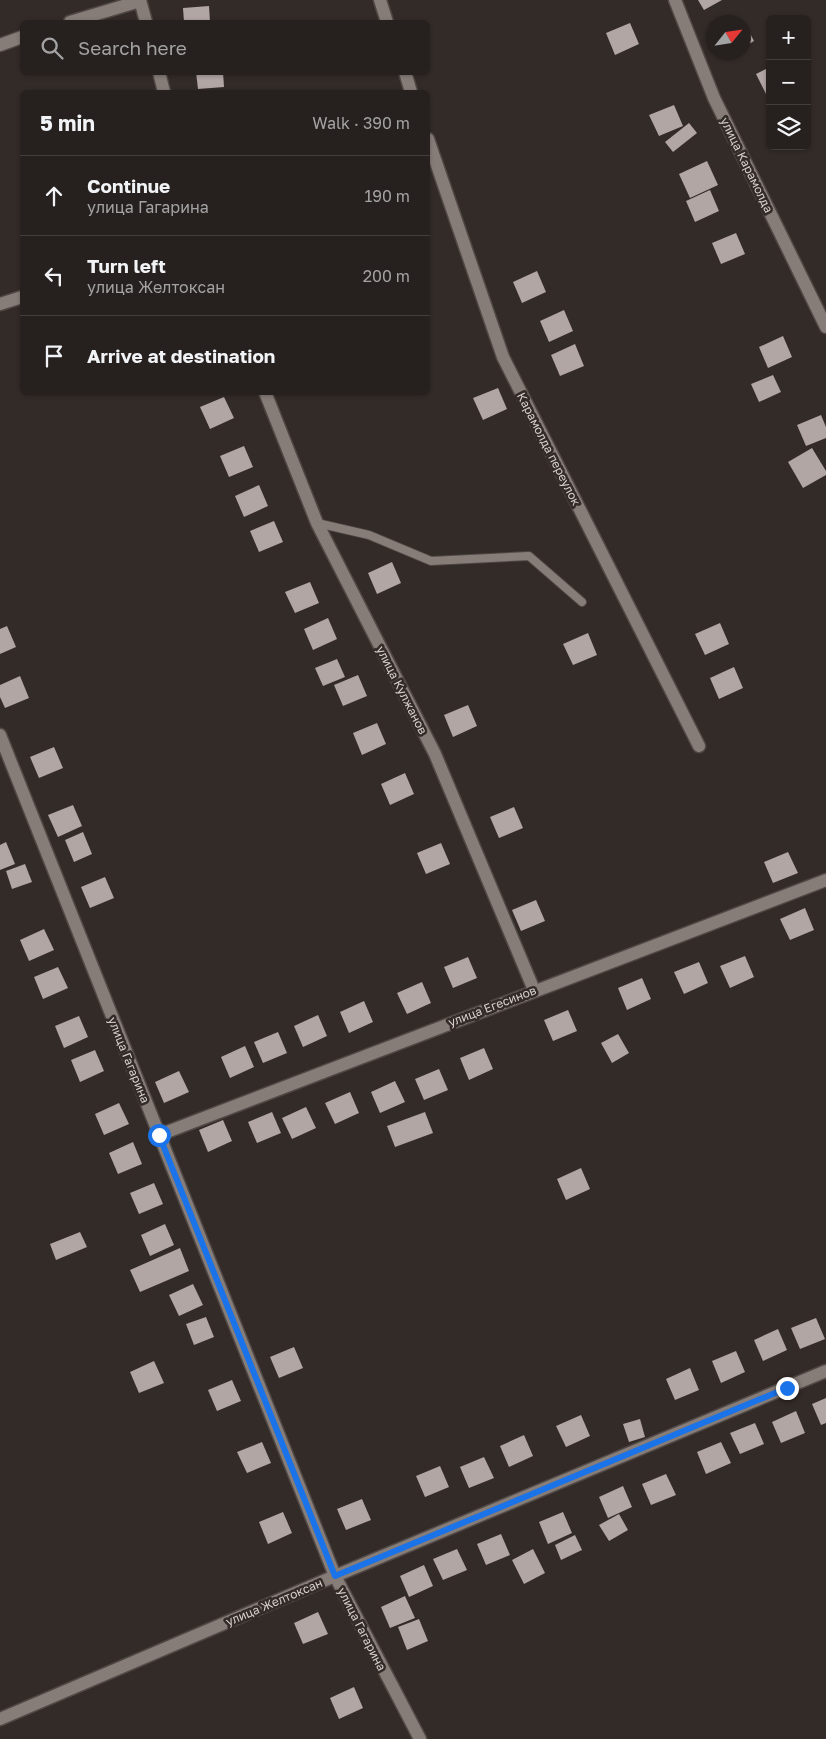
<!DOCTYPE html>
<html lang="en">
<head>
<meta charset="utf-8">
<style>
  body { margin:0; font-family:"Golos Text",sans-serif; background:#2e2827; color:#f1f3f6 }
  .controls { position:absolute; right:15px; top:15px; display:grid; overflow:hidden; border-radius:8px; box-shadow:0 1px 4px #0004 }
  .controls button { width:45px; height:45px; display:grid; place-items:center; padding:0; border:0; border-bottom:1px solid #423e3c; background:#26201e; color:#f1f3f6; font:25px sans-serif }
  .compass { position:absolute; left:706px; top:15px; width:45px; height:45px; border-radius:50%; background:#26201e; box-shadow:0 1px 4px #0004; rotate:60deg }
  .stop { position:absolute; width:15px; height:15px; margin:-11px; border:4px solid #1a73e8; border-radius:50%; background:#fff }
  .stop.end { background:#1a73e8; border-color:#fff; box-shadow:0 1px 5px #0008 }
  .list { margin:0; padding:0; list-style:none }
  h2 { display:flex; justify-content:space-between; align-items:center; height:65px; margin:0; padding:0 20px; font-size:21px }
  h2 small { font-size:16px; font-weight:400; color:#a4a3a4 }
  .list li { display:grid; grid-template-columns:32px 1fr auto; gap:15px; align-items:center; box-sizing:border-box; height:80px; padding:0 20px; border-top:1px solid #423e3c }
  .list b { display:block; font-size:19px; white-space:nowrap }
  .list p { margin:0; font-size:16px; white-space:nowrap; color:#a4a3a4 }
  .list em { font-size:16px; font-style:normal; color:#a4a3a4 }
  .icon { flex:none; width:28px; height:28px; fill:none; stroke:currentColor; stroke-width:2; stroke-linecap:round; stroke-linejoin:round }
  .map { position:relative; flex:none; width:826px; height:1739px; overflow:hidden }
  .search { position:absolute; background:#26201e; box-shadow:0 1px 4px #0004; left:20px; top:20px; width:410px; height:55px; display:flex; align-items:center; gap:12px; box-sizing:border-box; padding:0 18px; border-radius:8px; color:#a4a3a4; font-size:19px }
  .panel { position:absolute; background:#26201e; box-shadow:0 1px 4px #0004; left:20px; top:90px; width:410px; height:305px; border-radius:8px }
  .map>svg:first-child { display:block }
  .building { fill:#b2a6a5 }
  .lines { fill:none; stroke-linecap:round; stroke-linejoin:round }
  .service-casing { stroke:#4f4845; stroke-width:10 }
  .minor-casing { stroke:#4f4845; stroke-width:15 }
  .service { stroke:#877d78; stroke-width:8 }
  .minor { stroke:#877d78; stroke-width:12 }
  .route { stroke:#1a73e8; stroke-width:6 }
  .labels { text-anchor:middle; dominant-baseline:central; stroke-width:5; stroke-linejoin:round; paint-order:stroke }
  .street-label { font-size:12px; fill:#d6d1ce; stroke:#332b28 }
</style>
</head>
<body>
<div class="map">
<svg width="826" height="1739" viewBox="0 0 826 1739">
  <rect width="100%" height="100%" fill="#332b28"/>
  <g class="building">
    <polygon points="698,0 722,0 704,10"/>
    <polygon points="209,6 210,22 184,22 183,8"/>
    <polygon points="744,22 754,41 744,47"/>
    <polygon points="630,23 639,44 615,55 606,33"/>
    <polygon points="770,67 770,92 766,94 756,74"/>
    <polygon points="196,72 223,72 224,87 198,89"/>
    <polygon points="674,105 683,126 659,136 649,115"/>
    <polygon points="689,123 697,133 673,152 665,142"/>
    <polygon points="707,161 718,185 690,198 679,174"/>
    <polygon points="710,190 719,211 695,222 686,201"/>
    <polygon points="736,233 745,254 721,264 712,243"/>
    <polygon points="537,271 546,292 522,303 513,282"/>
    <polygon points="564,310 573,331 549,342 540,321"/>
    <polygon points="783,336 792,357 768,368 759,347"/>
    <polygon points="575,344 584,366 560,376 551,355"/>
    <polygon points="773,375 781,392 759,402 751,384"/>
    <polygon points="498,388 507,409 483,420 473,398"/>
    <polygon points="224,397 234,418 210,429 200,407"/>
    <polygon points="821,415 826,427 826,438 806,446 797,425"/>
    <polygon points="244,446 253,467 229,477 220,456"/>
    <polygon points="812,448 826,471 826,475 803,488 788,462"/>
    <polygon points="259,485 268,506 244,517 235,496"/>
    <polygon points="274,521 283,542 259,552 250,531"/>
    <polygon points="392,562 401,583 377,594 368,573"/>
    <polygon points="310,582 319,603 295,613 285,592"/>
    <polygon points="328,618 337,639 313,650 304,629"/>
    <polygon points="720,623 729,644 705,655 695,634"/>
    <polygon points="7,626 16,647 0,654 0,629"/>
    <polygon points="588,633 597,655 573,665 563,644"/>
    <polygon points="337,659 345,677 323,686 315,668"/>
    <polygon points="734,667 743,688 719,699 710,678"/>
    <polygon points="358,675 367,696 343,706 334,685"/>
    <polygon points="20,676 29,698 5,708 0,697 0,685"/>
    <polygon points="468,705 477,726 453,737 444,715"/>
    <polygon points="377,723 386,744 362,755 353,733"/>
    <polygon points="54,747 63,768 39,778 30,757"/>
    <polygon points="405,773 414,794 390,805 381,784"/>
    <polygon points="73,805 82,826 58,837 48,815"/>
    <polygon points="514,807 523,828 499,838 490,817"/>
    <polygon points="83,832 92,854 74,862 65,840"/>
    <polygon points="6,842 15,864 0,870 0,845"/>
    <polygon points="441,843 450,864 426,874 417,853"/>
    <polygon points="788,852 798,873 773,883 764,862"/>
    <polygon points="25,864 32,882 12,889 6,871"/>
    <polygon points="105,877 114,898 90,908 81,887"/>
    <polygon points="536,900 545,921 521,931 512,910"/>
    <polygon points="805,908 814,930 790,940 780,919"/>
    <polygon points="44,929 54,950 29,961 20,940"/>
    <polygon points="745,956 754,977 730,988 720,966"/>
    <polygon points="468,957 477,978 453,988 444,967"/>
    <polygon points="699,962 708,983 684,994 674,972"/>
    <polygon points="58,967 68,988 43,999 34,977"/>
    <polygon points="642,978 651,999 627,1010 618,988"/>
    <polygon points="422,982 431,1003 407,1014 397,993"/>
    <polygon points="364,1001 373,1022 349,1033 340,1012"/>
    <polygon points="568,1010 577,1031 553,1041 544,1020"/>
    <polygon points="318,1015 327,1036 303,1047 294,1026"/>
    <polygon points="79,1016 88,1037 64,1048 55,1026"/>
    <polygon points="278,1032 287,1053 263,1063 254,1042"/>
    <polygon points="618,1034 629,1053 612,1063 601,1043"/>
    <polygon points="245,1046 254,1067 230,1078 221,1057"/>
    <polygon points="484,1048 493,1069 469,1080 460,1058"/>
    <polygon points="95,1050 104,1071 80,1082 71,1060"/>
    <polygon points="439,1069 448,1090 424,1100 415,1079"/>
    <polygon points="179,1071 189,1092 164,1103 155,1082"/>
    <polygon points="395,1081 405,1102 380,1113 371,1092"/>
    <polygon points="350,1092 359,1113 335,1124 325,1103"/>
    <polygon points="119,1103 129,1124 104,1135 95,1114"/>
    <polygon points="306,1107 316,1128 292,1139 282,1118"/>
    <polygon points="272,1112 281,1133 257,1143 248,1122"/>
    <polygon points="425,1112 433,1133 395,1147 387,1126"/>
    <polygon points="223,1120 232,1141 208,1152 199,1130"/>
    <polygon points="133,1142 142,1164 118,1174 109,1153"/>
    <polygon points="581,1168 590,1189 566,1200 557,1179"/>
    <polygon points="154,1183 163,1204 139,1214 130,1193"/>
    <polygon points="165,1224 174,1245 150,1256 141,1235"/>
    <polygon points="80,1232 87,1247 56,1260 50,1244"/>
    <polygon points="180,1248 189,1271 140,1292 130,1270"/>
    <polygon points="193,1284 203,1305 179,1316 169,1295"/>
    <polygon points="206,1317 214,1337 194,1345 186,1324"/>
    <polygon points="816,1318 825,1339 800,1349 791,1328"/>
    <polygon points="778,1329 787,1350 763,1361 754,1340"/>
    <polygon points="294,1347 303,1368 279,1378 270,1357"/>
    <polygon points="736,1351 745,1372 721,1383 712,1361"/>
    <polygon points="154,1361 164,1383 139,1393 130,1372"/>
    <polygon points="690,1368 699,1390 675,1400 666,1379"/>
    <polygon points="232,1380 241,1401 217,1411 208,1390"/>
    <polygon points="826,1398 826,1423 821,1425 812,1404"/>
    <polygon points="796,1411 805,1433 781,1443 772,1422"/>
    <polygon points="581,1415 590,1436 566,1447 556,1426"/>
    <polygon points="640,1419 645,1437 629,1442 623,1424"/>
    <polygon points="755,1423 764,1444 740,1454 730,1433"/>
    <polygon points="524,1435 533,1456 509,1467 500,1446"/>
    <polygon points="262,1442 271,1463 247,1473 237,1452"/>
    <polygon points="721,1442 731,1463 706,1474 697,1452"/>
    <polygon points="484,1457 494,1478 469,1488 460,1467"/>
    <polygon points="440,1466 449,1487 425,1497 416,1476"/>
    <polygon points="666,1474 676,1495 651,1505 642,1484"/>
    <polygon points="623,1486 632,1507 608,1518 599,1497"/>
    <polygon points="362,1499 371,1520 346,1530 337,1509"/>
    <polygon points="283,1512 292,1533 268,1544 259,1522"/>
    <polygon points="563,1512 572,1533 548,1544 539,1522"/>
    <polygon points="619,1514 628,1530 609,1541 599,1525"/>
    <polygon points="501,1534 510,1555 486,1565 477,1544"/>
    <polygon points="575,1535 582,1550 561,1560 555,1545"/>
    <polygon points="457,1549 467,1570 443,1580 433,1559"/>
    <polygon points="533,1549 545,1573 524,1584 512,1560"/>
    <polygon points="424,1565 433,1586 409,1597 400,1576"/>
    <polygon points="405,1596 415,1618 390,1628 381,1607"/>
    <polygon points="318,1612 328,1634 303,1644 294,1623"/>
    <polygon points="419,1619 428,1641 407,1650 398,1627"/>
    <polygon points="354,1687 363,1708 339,1719 330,1698"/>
  </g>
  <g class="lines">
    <defs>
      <polyline id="service" points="317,523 369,535 431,561 529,556 582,602"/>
      <g id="minor">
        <polyline points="140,0 146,22"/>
        <polyline points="380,0 387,22"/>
        <polyline points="675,0 714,98 826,327"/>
        <polyline points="70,22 140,1"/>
        <polyline points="0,45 22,37"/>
        <polyline points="159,72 164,92"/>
        <polyline points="405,72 411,92"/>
        <polyline points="428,139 503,357 699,746"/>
        <polyline points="0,304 22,297"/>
        <polyline points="265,392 317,523 435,754 534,990"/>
        <polyline points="0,735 335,1576 420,1739"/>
        <polyline points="159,1135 826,880"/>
        <polyline points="0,1719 335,1576 826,1371"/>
      </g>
    </defs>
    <use href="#service" class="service-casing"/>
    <use href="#minor" class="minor-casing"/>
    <use href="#service" class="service"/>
    <use href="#minor" class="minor"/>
  </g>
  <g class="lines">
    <polyline class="route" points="159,1135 335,1576 787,1388"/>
  </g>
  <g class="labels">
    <g class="street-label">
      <text transform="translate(747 165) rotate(64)">улица Карамолда</text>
      <text transform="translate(549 449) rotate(63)">Карамолда переулок</text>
      <text transform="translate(402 690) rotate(63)">улица Кулжанов</text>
      <text transform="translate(492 1006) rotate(-21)">улица Егесинов</text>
      <text transform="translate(129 1060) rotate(68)">улица Гагарина</text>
      <text transform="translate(274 1602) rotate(-23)">улица Желтоксан</text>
      <text transform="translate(362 1629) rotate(63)">улица Гагарина</text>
    </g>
  </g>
</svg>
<div class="controls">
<button>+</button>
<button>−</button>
<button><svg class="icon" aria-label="layers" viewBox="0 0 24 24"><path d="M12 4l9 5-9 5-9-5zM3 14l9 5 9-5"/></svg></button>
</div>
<svg class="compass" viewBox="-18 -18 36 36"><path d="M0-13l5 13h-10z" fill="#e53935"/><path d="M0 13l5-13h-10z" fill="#a4a3a4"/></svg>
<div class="stop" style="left:159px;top:1135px"></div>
<div class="stop end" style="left:787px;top:1388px"></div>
<div class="search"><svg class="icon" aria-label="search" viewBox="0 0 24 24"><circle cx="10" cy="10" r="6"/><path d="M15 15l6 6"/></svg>Search here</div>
<section class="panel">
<h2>5 min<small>Walk · 390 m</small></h2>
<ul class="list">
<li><svg class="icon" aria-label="ahead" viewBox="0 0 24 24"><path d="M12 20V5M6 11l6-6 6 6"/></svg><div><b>Continue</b><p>улица Гагарина</p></div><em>190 m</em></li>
<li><svg class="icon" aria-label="left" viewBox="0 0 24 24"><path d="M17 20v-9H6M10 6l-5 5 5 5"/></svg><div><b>Turn left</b><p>улица Желтоксан</p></div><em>200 m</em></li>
<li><svg class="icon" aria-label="arrive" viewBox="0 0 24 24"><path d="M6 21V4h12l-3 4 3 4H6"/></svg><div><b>Arrive at destination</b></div></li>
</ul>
</section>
</div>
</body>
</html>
